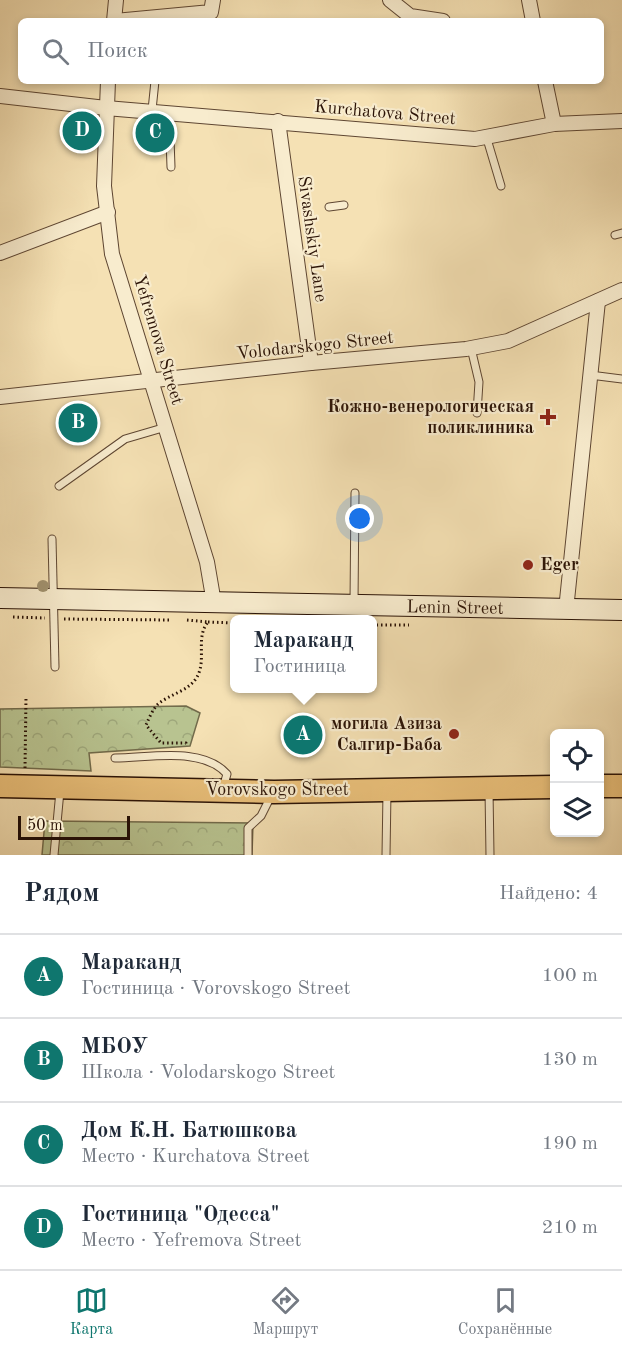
<!DOCTYPE html>
<html lang="ru">
<head>
<meta charset="utf-8">
<style>
  body { margin:0; font-family:"Old Standard TT",serif; background:#f6f6f7; color:#1f2937 }
  .controls { position:absolute; right:18px; bottom:18px; display:grid; overflow:hidden; border-radius:9px; box-shadow:0 3px 9px #0003 }
  .controls button { width:54px; height:54px; display:grid; place-items:center; padding:0; border:0; border-bottom:2px solid #e0e1e3; background:#fff; color:#1f2937; font:30px sans-serif }
  .scale { position:absolute; left:18px; bottom:15px; width:112px; box-sizing:border-box; padding-left:6px; border:3px solid #2b1306; border-top:0; font-size:16px; line-height:21px; white-space:nowrap; color:#2b1306; -webkit-text-stroke:4px #f8ecce; paint-order:stroke }
  .you { position:absolute; left:360px; top:519px; width:21px; height:21px; margin:-15px; border:4px solid #fff; border-radius:50%; background:#1a73e8; box-shadow:0 0 0 9px #1a73e833 }
  .badge { display:grid; place-items:center; width:39px; height:39px; border-radius:50%; background:#0f766e; color:#fff; font-size:20px; font-weight:700 }
  .pin { position:absolute; translate:-50% -50%; border:3px solid #fff; box-shadow:0 2px 6px #0006 }
  .popup { position:absolute; left:230px; top:615px; width:147px; height:78px; box-sizing:border-box; display:grid; place-content:center; border-radius:9px; background:#fff; filter:drop-shadow(0 2px 4px #0005); font-size:20px; white-space:nowrap; color:#747a83 }
  .popup b { font-size:22px; color:#1f2937 }
  .popup::after { content:''; position:absolute; left:50%; top:100%; margin-left:-12px; border:12px solid transparent; border-top-color:#fff }
  .list { margin:0; padding:0; list-style:none }
  h2 { display:flex; justify-content:space-between; align-items:center; height:78px; margin:0; padding:0 24px; font-size:26px }
  h2 small { font-size:20px; font-weight:400; color:#747a83 }
  .list li { display:grid; grid-template-columns:39px 1fr auto; gap:18px; align-items:center; box-sizing:border-box; height:84px; padding:0 24px; border-top:2px solid #e0e1e3 }
  .list b { display:block; font-size:22px; white-space:nowrap }
  .list p { margin:0; font-size:20px; white-space:nowrap; color:#747a83 }
  .list em { font-size:20px; font-style:normal; color:#747a83 }
  .icon { flex:none; width:33px; height:33px; fill:none; stroke:currentColor; stroke-width:2; stroke-linecap:round; stroke-linejoin:round }
  .map { position:relative; flex:none; width:622px; height:855px; overflow:hidden }
  .search { position:absolute; background:#fff; box-shadow:0 3px 9px #0003; left:18px; right:18px; top:18px; height:66px; display:flex; align-items:center; gap:15px; box-sizing:border-box; padding:0 21px; border-radius:9px; color:#747a83; font-size:22px }
  .sheet { height:414px; background:#fff }
  nav { display:flex; justify-content:space-around; align-items:center; box-sizing:border-box; height:84px; border-top:2px solid #e0e1e3; background:#fff; font-size:16px; color:#747a83 }
  nav a { display:grid; justify-items:center; gap:3px }
  nav .on { color:#0f766e }
  .map>svg:first-child { display:block }
  .forest { fill:url(#forest-crowns); stroke:#726b4b; stroke-width:1.5 }
  .lines { fill:none; stroke-linecap:round; stroke-linejoin:round }
  .lane-casing { stroke:#5e4632; stroke-width:9 }
  .street-casing { stroke:#5e4632; stroke-width:16 }
  .secondary-casing { stroke:#2b1306; stroke-width:22 }
  .primary-casing { stroke:#2b1306; stroke-width:25 }
  .path { stroke:#2b1306; stroke-width:3; stroke-dasharray:1.5 3; stroke-linecap:butt }
  .lane { stroke:#f8ecce; stroke-width:7 }
  .street { stroke:#f8ecce; stroke-width:14 }
  .secondary { stroke:#f8ecce; stroke-width:20 }
  .primary { stroke:#eac07a; stroke-width:22 }
  .tree { fill:#a1926f }
  .poi-dot { fill:#8f2418; stroke:#f8ecce; stroke-width:2 }
  .labels { text-anchor:middle; dominant-baseline:central; stroke-width:4.5; stroke-linejoin:round; paint-order:stroke }
  .street-label { font-size:18px; fill:#2b1306; stroke:#f8ecce }
  .poi-label { font-size:18px; font-weight:bold; fill:#2b1306; stroke:#f8ecce; text-anchor:end }
</style>
</head>
<body>
<div class="map">
<svg width="622" height="855" viewBox="0 0 622 855">
  <defs>
    <pattern id="forest-crowns" width="20" height="18" patternUnits="userSpaceOnUse" patternTransform="scale(1.5)"><rect width="20" height="18" fill="#b8c390"/><path d="M2 6a3 3 0 1 1 6 0M12 15a3 3 0 1 1 6 0" fill="none" stroke="#9ea77b"/></pattern>
  </defs>
  <rect width="100%" height="100%" fill="#f5e1b4"/>
  <filter id="stains"><feTurbulence type="fractalNoise" baseFrequency=".00333" numOctaves="4"/><feColorMatrix values="0 0 0 0 .2 0 0 0 0 .09 0 0 0 0 .02 0 0 0 .5 -.17"/></filter>
  <radialGradient id="worn" r=".72"><stop offset=".6" stop-color="#630" stop-opacity="0"/><stop offset="1" stop-color="#630" stop-opacity=".3"/></radialGradient>
  <g class="forest">
    <polygon points="186,706 200,713 190,746 89,753 91,771 0,767 0,709"/>
    <polygon points="45,821 253,823 252,855 42,855"/>
  </g>
  <g class="lines">
    <defs>
      <g id="lane">
        <polyline points="152,110 155,81"/>
        <polyline points="169,111 171,167"/>
        <polyline points="487,139 501,186"/>
        <polyline points="329,207 344,205"/>
        <polyline points="615,235 622,233"/>
        <polyline points="471,348 479,382 477,413"/>
        <polyline points="590,375 622,379"/>
        <polyline points="59,486 125,439 166,427"/>
        <polyline points="52,539 55,667"/>
        <polyline points="354,604 355,493"/>
        <path d="M115,758C150,758 202,746 227,774L223,788"/>
        <polyline points="489,790 490,855"/>
        <polyline points="54,855 60,791"/>
        <polyline points="248,855 248,828 261,816 271,796"/>
        <polyline points="386,855 387,792"/>
      </g>
      <g id="street">
        <polyline points="390,0 410,16 443,21"/>
        <polyline points="529,0 533,21"/>
        <polyline points="114,21 116,0"/>
        <polyline points="115,21 211,12 213,0"/>
        <polyline points="108,81 104,186 112,254 207,562 214,603"/>
        <polyline points="545,81 554,124"/>
        <polyline points="0,96 106,108 475,139 554,124 622,121"/>
        <polyline points="278,121 311,363"/>
        <polyline points="0,253 108,212"/>
        <polyline points="0,397 311,363 466,349 508,341 622,290"/>
        <polyline points="566,610 598,301"/>
      </g>
      <polyline id="secondary" points="0,598 622,610"/>
      <g id="primary">
        <polyline points="0,786 274,792 554,787"/>
        <polyline points="600,786 622,786"/>
      </g>
    </defs>
    <use href="#lane" class="lane-casing"/>
    <use href="#street" class="street-casing"/>
    <use href="#secondary" class="secondary-casing"/>
    <use href="#primary" class="primary-casing"/>
    <g class="path">
      <polyline points="13,617 45,618"/>
      <polyline points="64,619 171,620"/>
      <path d="M187,620L208,622C195,638 207,659 197,677C189,691 170,694 158,704C153,709 149,718 146,725L161,743H186L187,746"/>
      <polyline points="208,622 234,623"/>
      <polyline points="372,625 409,625"/>
      <polyline points="25,768 26,697"/>
    </g>
    <use href="#lane" class="lane"/>
    <use href="#street" class="street"/>
    <use href="#secondary" class="secondary"/>
    <use href="#primary" class="primary"/>
  </g>
  <circle class="tree" cx="43" cy="586" r="6"/>
  <g class="poi-dot">
    <path d="M545 408h6v6h6v6h-6v6h-6v-6h-6v-6h6z"/>
    <circle cx="528" cy="565" r="6"/>
    <circle cx="454" cy="734" r="6"/>
  </g>
  <g class="labels">
    <g class="street-label">
      <text transform="translate(385 113) rotate(5)">Kurchatova Street</text>
      <text transform="translate(312 239) rotate(82)">Sivashskiy Lane</text>
      <text transform="translate(158 340) rotate(73)">Yefremova Street</text>
      <text transform="translate(315 346) rotate(-6)">Volodarskogo Street</text>
      <text transform="translate(455 608) rotate(1)">Lenin Street</text>
      <text x="277" y="790">Vorovskogo Street</text>
    </g>
    <g class="poi-label">
      <text x="534" y="407">Кожно-венерологическая<tspan x="534" dy="21">поликлиника</tspan></text>
      <text x="540" y="565" text-anchor="start">Eger</text>
      <text x="442" y="724">могила Азиза<tspan x="442" dy="21">Салгир-Баба</tspan></text>
    </g>
  </g>
  <rect width="100%" height="100%" filter="url(#stains)"/>
  <rect width="100%" height="100%" fill="url(#worn)"/>
</svg>
<div class="controls">
<button><svg class="icon" aria-label="locate" viewBox="0 0 24 24"><circle cx="12" cy="12" r="6"/><path d="M12 2v4M12 18v4M2 12h4M18 12h4"/></svg></button>
<button><svg class="icon" aria-label="layers" viewBox="0 0 24 24"><path d="M12 4l9 5-9 5-9-5zM3 14l9 5 9-5"/></svg></button>
</div>
<div class="scale">50 m</div>
<div class="you"></div>
<div class="pin badge" style="left:303px;top:735px">A</div>
<div class="popup"><b>Мараканд</b>Гостиница</div>
<div class="pin badge" style="left:78px;top:423px">B</div>
<div class="pin badge" style="left:155px;top:133px">C</div>
<div class="pin badge" style="left:82px;top:131px">D</div>
<div class="search"><svg class="icon" aria-label="search" viewBox="0 0 24 24"><circle cx="10" cy="10" r="6"/><path d="M15 15l6 6"/></svg>Поиск</div>
</div>
<section class="sheet">
<h2>Рядом<small>Найдено: 4</small></h2>
<ul class="list">
<li><span class="badge">A</span><div><b>Мараканд</b><p>Гостиница · Vorovskogo Street</p></div><em>100 m</em></li>
<li><span class="badge">B</span><div><b>МБОУ</b><p>Школа · Volodarskogo Street</p></div><em>130 m</em></li>
<li><span class="badge">C</span><div><b>Дом К.Н. Батюшкова</b><p>Место · Kurchatova Street</p></div><em>190 m</em></li>
<li><span class="badge">D</span><div><b>Гостиница &quot;Одесса&quot;</b><p>Место · Yefremova Street</p></div><em>210 m</em></li>
</ul>
</section>
<nav>
<a class="on"><svg class="icon" aria-label="map" viewBox="0 0 24 24"><path d="M3 6l6-2 6 2 6-2v14l-6 2-6-2-6 2zM9 4v14M15 6v14"/></svg>Карта</a>
<a><svg class="icon" aria-label="directions" viewBox="0 0 24 24"><path d="M12 3l9 9-9 9-9-9zM9 14v-3h6M13 9l2 2-2 2"/></svg>Маршрут</a>
<a><svg class="icon" aria-label="saved" viewBox="0 0 24 24"><path d="M7 4h10v16l-5-4-5 4z"/></svg>Сохранённые</a>
</nav>
</body>
</html>
